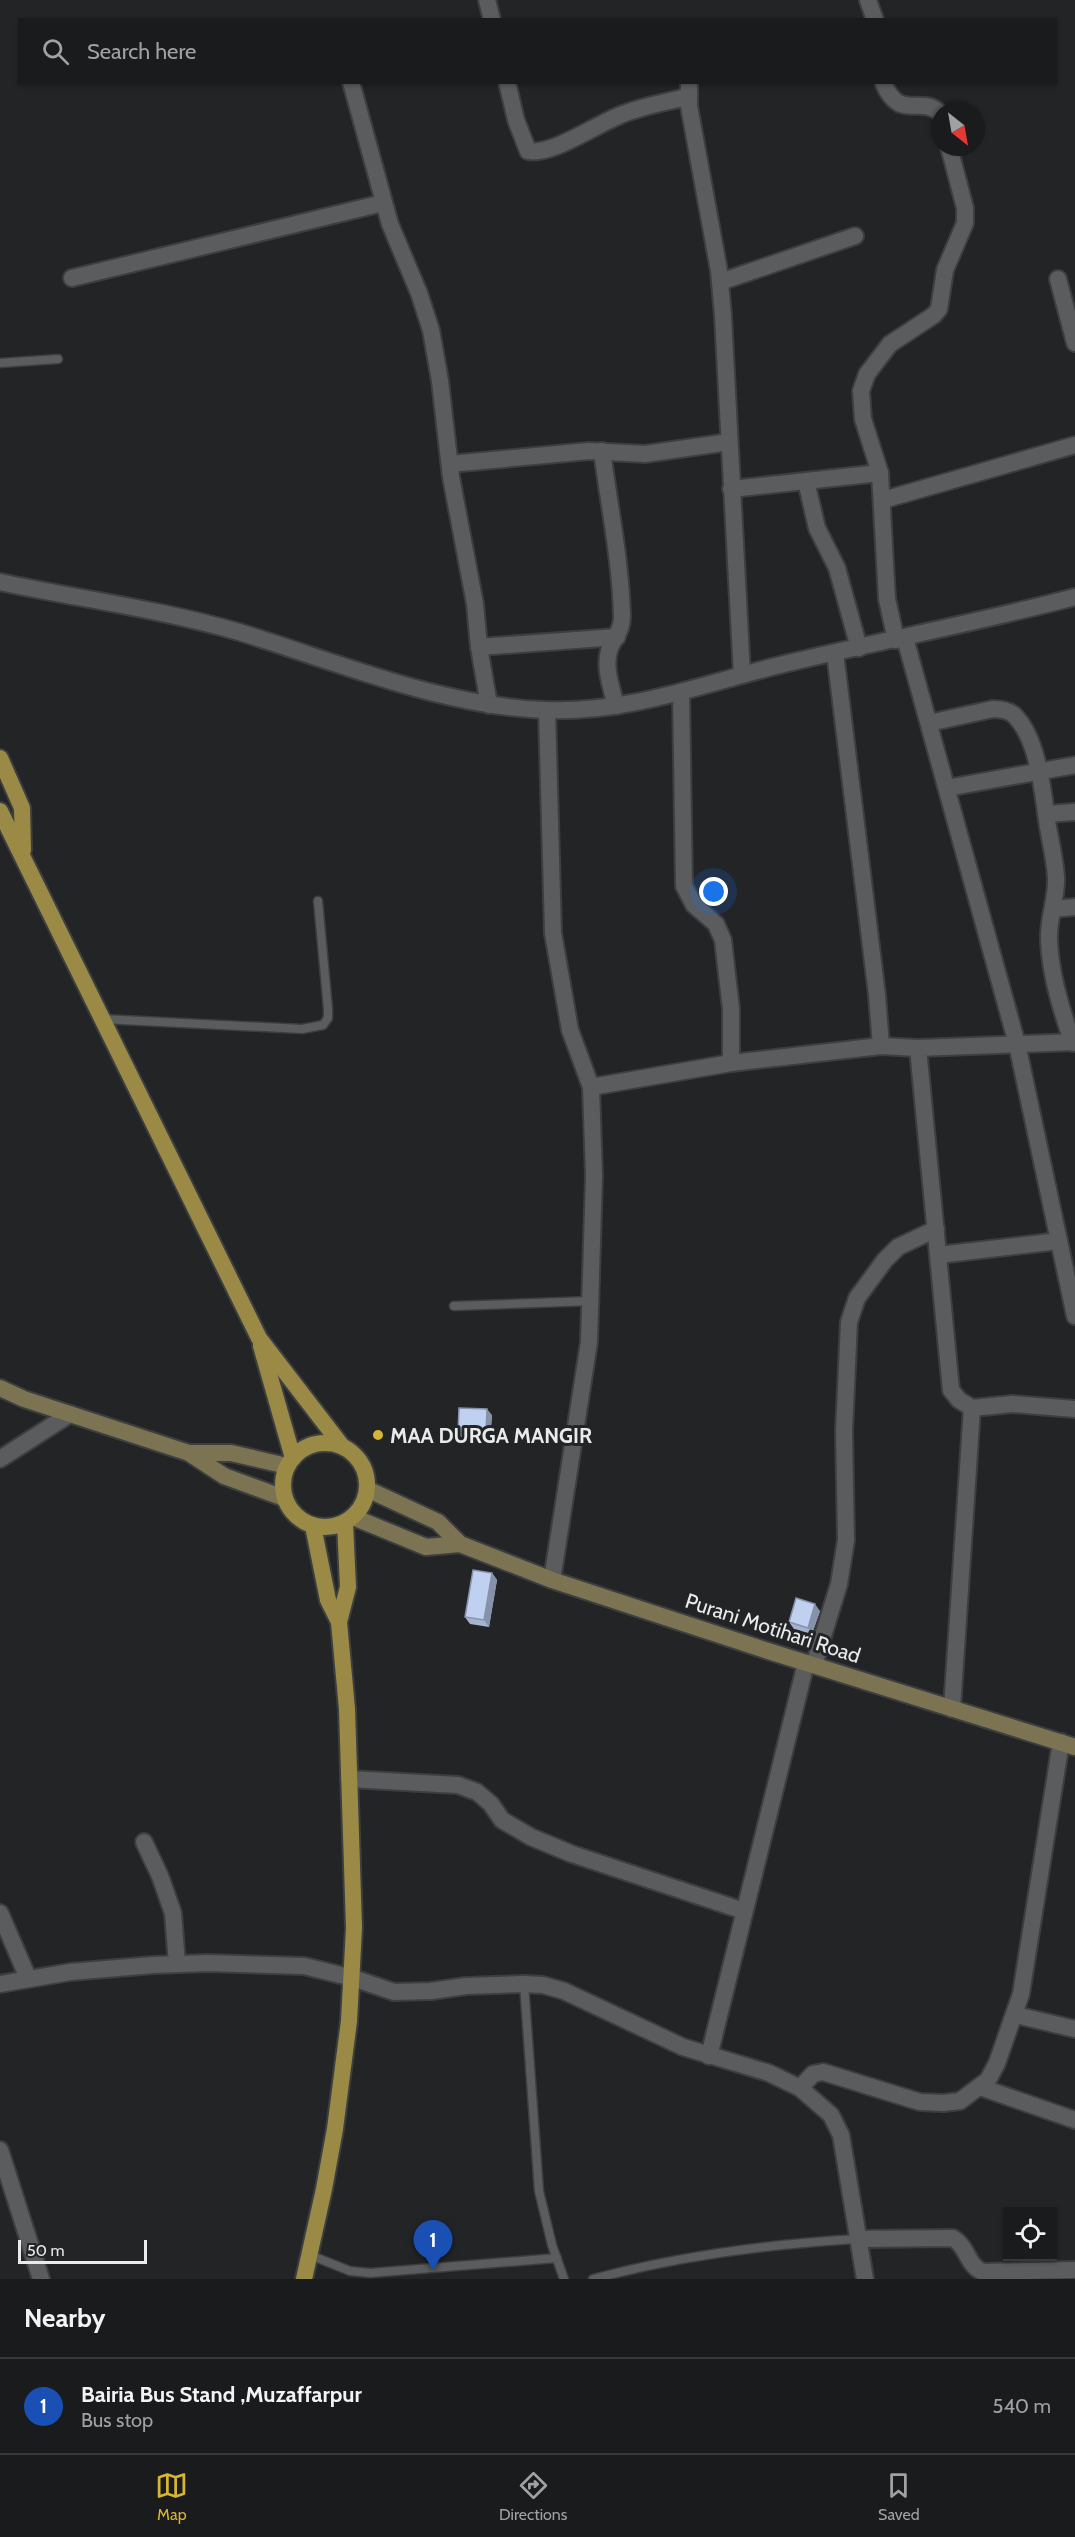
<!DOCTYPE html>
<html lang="en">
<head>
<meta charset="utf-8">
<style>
  body { margin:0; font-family:Cabin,sans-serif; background:#232425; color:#f1f3f6 }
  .controls { position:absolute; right:18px; bottom:18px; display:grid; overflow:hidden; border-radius:0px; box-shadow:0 2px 4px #0004 }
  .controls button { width:54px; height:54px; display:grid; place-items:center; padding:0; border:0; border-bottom:2px solid #38393b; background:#1a1b1c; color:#f1f3f6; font:30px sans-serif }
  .compass { position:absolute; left:931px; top:102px; width:54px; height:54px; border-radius:50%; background:#1a1b1c; box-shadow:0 2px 4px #0004; rotate:149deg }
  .scale { position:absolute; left:18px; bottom:15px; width:129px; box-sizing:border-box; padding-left:6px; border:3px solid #e9eaeb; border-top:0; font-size:16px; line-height:21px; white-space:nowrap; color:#e9eaeb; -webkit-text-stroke:4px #232426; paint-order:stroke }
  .you { position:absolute; left:714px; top:892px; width:21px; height:21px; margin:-15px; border:4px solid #fff; border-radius:50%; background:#1a73e8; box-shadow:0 0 0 9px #1a73e833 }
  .badge { display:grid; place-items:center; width:39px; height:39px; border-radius:50%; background:#d6b534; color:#fff; font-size:20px; font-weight:700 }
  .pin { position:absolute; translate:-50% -50px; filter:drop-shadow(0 2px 3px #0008) }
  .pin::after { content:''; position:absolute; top:32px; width:21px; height:18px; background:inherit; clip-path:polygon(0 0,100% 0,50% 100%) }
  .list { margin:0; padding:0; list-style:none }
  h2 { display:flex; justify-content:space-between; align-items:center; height:78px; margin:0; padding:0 24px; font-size:26px }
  h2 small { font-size:20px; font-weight:400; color:#9fa1a3 }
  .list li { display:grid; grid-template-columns:39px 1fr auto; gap:18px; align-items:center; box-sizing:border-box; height:96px; padding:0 24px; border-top:2px solid #38393b }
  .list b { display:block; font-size:22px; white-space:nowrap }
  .list p { margin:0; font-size:20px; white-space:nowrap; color:#9fa1a3 }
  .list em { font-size:20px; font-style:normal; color:#9fa1a3 }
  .icon { flex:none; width:33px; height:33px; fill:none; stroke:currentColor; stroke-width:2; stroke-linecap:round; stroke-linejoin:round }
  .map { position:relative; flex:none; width:1075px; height:2279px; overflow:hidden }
  .search { position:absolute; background:#1a1b1c; box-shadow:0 2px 4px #0004; left:18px; right:18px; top:18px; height:66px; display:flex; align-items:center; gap:15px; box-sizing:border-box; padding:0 21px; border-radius:0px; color:#9fa1a3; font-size:22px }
  .sheet { height:174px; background:#1a1b1c }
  nav { display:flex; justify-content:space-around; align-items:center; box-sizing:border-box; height:84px; border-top:2px solid #38393b; background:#1a1b1c; font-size:16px; color:#9fa1a3 }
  nav a { display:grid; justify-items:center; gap:3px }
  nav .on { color:#d6b534 }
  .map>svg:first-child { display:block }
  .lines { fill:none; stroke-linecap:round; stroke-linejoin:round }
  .service-casing { stroke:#3d3e3f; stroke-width:11 }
  .minor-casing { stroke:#3d3e3f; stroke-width:20 }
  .secondary-casing { stroke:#3d3e3f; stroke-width:20 }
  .primary-casing { stroke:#3d3e3f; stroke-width:20 }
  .service { stroke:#5a5c5e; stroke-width:8 }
  .minor { stroke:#5a5c5e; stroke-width:16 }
  .secondary { stroke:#7b7352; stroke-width:16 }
  .primary { stroke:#9b8a46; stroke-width:16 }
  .wall { fill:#a4b3cf }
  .shaded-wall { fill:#8692a9 }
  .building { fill:#bfd0f1; stroke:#8692a9; stroke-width:1.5 }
  .poi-dot { fill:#d6b534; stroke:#232426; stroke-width:2 }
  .labels { text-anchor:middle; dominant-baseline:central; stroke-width:6; stroke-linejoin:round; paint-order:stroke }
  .poi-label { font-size:21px; font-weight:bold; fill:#e9eaeb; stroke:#232426; text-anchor:start }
  .street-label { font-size:21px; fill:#e9eaeb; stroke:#232426 }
</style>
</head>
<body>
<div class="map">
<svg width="1075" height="2279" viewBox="0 0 1075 2279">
  <rect width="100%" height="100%" fill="#232426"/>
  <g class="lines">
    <defs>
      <g id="service">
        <polyline points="0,363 58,359"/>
        <polyline points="102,1019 302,1029 323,1025 328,1018 328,1009 318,901"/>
        <polyline points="454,1306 591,1301"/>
        <polyline points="524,1984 539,2191 552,2245 564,2279"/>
        <polyline points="310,2255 350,2271 370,2273 557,2258"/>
        <path d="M593,2279C679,2256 769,2244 858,2239"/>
      </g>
      <g id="minor">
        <polyline points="487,0 492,20"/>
        <polyline points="868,0 875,20"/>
        <polyline points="351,82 390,224 419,293 431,330 440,381 451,477 475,604 479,647 489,705"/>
        <path d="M507,82L516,120L528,151C552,156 598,123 623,114C644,106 666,102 687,97"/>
        <polyline points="689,82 689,106 719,271 723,316 742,675"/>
        <path d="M883,82C900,123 920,94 940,113"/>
        <polyline points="72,278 383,203"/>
        <polyline points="1058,279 1075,343"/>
        <polyline points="720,282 855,236"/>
        <path d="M602,451C609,505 621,563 622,617C622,632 613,638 609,651C604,669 612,689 616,706"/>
        <polyline points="450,464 589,451 645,454 729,442"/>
        <polyline points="806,481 817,528 837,568 859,648"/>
        <polyline points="731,489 880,473"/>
        <polyline points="883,500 1075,445"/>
        <path d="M0,582C80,599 160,609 239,632C337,662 441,706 544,710C629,714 708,682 788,663C884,640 980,622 1075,597"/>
        <polyline points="905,638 1017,1044 1075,1316"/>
        <polyline points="896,640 887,599 880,473 863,419 861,391 867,374 890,344 934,315 939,309 945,270 965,223 965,208 949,147"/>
        <polyline points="479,647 617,637"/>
        <polyline points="835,653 877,995 881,1046"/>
        <polyline points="681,692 684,886 694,905 716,924 723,940 731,1009 731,1063"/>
        <polyline points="547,711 553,933 570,1030 591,1087 594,1176 589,1342 552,1580"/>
        <path d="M929,723L993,709C1000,709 1008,710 1014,715C1039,739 1043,795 1048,827C1051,844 1055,861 1056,877C1057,897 1049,916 1049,936C1049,971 1061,1010 1073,1043"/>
        <polyline points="947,788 1075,765"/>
        <polyline points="1046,814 1075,812"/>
        <polyline points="1053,909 1075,907"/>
        <polyline points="918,1048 951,1390 959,1400 972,1408 1012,1404 1075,1409"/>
        <polyline points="591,1087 731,1063 881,1046 918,1048 1075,1042"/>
        <polyline points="938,1255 1059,1241"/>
        <polyline points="0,1459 70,1414"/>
        <polyline points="814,1665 839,1584 846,1540 844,1431 849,1322 857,1298 885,1260 898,1247 936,1229"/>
        <polyline points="952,1709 972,1408"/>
        <polyline points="349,1779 458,1785 477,1792 491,1804 502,1820 531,1837 572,1854 744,1911"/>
        <polyline points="144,1842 160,1876 173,1913 177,1964"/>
        <polyline points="0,1913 28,1978"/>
        <polyline points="0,1984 70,1972 153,1965 208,1963 304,1966 353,1978 394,1992 431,1991 466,1986 524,1984 543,1985 564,1991 683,2047 769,2073 800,2088 831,2115 841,2135 865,2279"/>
        <polyline points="1016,2015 1075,2029"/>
        <polyline points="709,2056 806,1663"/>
        <polyline points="980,2087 1075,2120"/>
        <polyline points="800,2088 813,2074 823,2072 920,2102 943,2103 960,2101 988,2080 997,2063 1021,1994 1061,1742"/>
        <polyline points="0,2150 41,2279"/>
        <path d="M858,2239L953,2238C968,2247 967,2266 983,2272L1075,2270"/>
      </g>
      <g id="secondary">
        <polyline points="0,1388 24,1399 189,1453 224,1476 284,1498"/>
        <polyline points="189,1453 231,1453 287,1466"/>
        <polyline points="367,1489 438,1522 460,1544"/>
        <polyline points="353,1517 426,1547 460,1544 552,1580 762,1649 1075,1747"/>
      </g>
      <g id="primary">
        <polyline points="0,758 22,808 23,850"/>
        <polyline points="0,811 259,1338 342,1446"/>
        <polyline points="261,1346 293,1458"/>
        <circle cx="325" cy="1485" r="42"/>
        <polyline points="339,1622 348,1587 345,1523"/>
        <polyline points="304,2279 324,2189 335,2129 349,2021 354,1928 347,1709 339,1622 328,1600 313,1526"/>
      </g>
    </defs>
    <use href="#service" class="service-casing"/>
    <use href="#minor" class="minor-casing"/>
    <use href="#secondary" class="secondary-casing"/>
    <use href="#primary" class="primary-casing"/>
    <use href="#service" class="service"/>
    <use href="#minor" class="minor"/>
    <use href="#secondary" class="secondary"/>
    <use href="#primary" class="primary"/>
  </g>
  <g class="wall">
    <polygon points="492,1415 490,1440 462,1439 458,1432"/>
    <polygon points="492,1573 497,1580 489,1627 470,1624 465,1617"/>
    <polygon points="820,1611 812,1634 794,1629 789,1622"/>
  </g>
  <g class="shaded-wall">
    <polygon points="487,1409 492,1415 490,1440 486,1433"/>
    <polygon points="492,1573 497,1580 489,1627 484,1620"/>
    <polygon points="815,1604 820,1611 812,1634 808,1628"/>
  </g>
  <g class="building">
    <polygon points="459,1408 487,1409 486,1433 458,1432"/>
    <polygon points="473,1570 492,1573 484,1620 465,1617"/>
    <polygon points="796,1598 815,1604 808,1628 789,1622"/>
  </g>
  <circle class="poi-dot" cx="378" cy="1435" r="6"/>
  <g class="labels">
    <g class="poi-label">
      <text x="390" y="1435">MAA DURGA MANGIR</text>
    </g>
    <g class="street-label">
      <text transform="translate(773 1628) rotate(18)">Purani Motihari Road</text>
    </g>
  </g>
</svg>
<div class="controls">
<button><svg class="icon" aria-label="locate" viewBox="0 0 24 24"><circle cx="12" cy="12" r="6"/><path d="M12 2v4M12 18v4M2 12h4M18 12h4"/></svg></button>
</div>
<svg class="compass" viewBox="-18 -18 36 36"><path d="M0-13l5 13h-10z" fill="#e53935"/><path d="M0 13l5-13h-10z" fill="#9fa1a3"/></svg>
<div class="scale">50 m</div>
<div class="you"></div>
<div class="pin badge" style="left:433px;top:2270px;background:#1a4fb4">1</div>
<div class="search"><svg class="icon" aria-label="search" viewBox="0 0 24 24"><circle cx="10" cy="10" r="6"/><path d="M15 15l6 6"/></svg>Search here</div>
</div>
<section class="sheet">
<h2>Nearby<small></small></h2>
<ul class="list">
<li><span class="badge" style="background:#1a4fb4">1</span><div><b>Bairia Bus Stand ,Muzaffarpur</b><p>Bus stop</p></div><em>540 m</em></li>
</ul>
</section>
<nav>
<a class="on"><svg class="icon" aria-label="map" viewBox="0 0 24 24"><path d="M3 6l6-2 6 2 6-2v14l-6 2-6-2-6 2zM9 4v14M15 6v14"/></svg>Map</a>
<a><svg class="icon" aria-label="directions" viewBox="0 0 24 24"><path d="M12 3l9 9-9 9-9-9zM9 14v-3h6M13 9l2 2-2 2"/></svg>Directions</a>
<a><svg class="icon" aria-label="saved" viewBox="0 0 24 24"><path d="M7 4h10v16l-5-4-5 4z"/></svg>Saved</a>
</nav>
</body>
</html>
